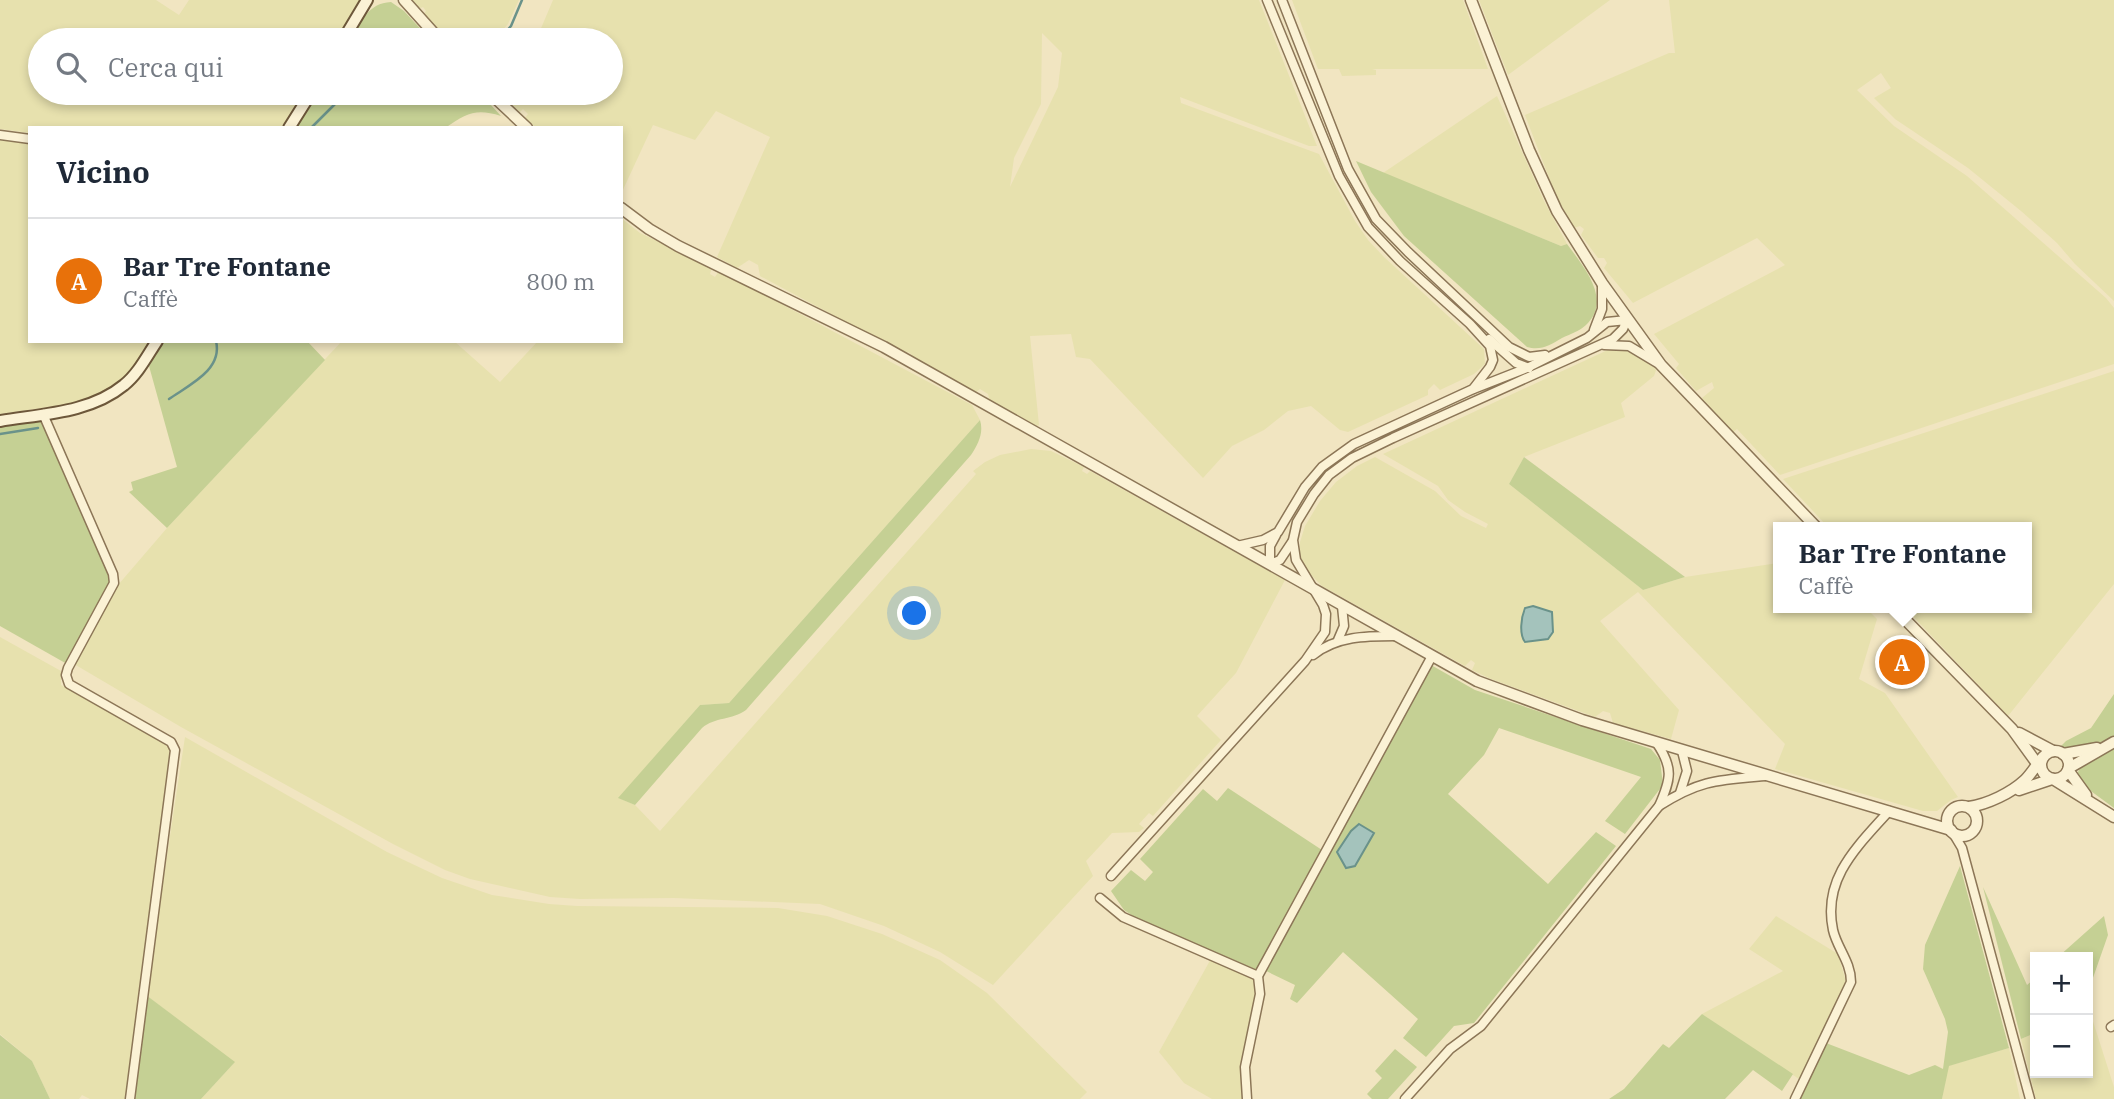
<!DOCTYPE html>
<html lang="it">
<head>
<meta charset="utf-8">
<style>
  body { margin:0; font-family:"IBM Plex Serif",serif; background:#f6f6f7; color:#1f2937 }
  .controls { position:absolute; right:21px; bottom:21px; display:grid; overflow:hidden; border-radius:0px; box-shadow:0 4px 10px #0003 }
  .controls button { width:63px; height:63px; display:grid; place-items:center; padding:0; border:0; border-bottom:2px solid #e0e1e3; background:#fff; color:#1f2937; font:35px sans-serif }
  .you { position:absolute; left:915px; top:614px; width:24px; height:24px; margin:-18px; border:5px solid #fff; border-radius:50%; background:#1a73e8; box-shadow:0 0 0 10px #1a73e833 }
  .badge { display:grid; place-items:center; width:46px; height:46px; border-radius:50%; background:#9f2923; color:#fff; font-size:23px; font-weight:700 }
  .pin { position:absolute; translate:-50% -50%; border:4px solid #fff; box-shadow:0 2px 7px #0006 }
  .popup { position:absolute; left:1773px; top:522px; width:259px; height:91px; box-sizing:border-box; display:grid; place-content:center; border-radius:0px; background:#fff; filter:drop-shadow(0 2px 5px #0005); font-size:23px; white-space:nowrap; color:#747a83 }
  .popup b { font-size:26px; color:#1f2937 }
  .popup::after { content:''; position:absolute; left:50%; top:100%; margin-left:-14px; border:14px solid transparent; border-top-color:#fff }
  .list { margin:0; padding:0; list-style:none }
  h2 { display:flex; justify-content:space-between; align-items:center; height:91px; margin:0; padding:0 28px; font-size:30px }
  h2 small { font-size:23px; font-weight:400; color:#747a83 }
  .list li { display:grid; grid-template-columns:46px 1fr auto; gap:21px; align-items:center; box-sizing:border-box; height:126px; padding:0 28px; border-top:2px solid #e0e1e3 }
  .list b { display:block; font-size:26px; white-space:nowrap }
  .list p { margin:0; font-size:23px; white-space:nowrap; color:#747a83 }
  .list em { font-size:23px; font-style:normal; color:#747a83 }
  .icon { flex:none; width:38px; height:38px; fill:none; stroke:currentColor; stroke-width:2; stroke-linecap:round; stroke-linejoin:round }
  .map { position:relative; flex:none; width:2114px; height:1099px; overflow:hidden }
  .search { position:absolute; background:#fff; box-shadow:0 4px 10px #0003; left:28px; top:28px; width:595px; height:77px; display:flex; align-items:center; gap:18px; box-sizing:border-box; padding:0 24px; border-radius:38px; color:#747a83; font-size:26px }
  .panel { position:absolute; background:#fff; box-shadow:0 4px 10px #0003; left:28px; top:126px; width:595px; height:217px; border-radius:0px }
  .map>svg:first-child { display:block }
  .farmland { fill:#e7e1ae; fill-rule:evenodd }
  .green { fill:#c5d094 }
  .water { fill:#a4c3bc; stroke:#6a928a; stroke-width:2 }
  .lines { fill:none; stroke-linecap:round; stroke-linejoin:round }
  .stream { stroke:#6a928a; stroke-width:2.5 }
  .minor-casing { stroke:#8c7657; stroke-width:11 }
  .tertiary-casing { stroke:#8c7657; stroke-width:13 }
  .secondary-casing { stroke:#6d573a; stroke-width:14 }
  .minor { stroke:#fbf2d5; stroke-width:8 }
  .tertiary { stroke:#fbf2d5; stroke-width:10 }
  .secondary { stroke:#fbf2d5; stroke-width:10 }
</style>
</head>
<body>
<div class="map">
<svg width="2114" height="1099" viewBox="0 0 2114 1099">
  <rect width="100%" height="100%" fill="#f1e5c1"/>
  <g class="farmland">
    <polygon points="0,0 156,0 179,15 189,0 361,0 337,40 40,40 40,93 303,93 281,128 30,128 30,133 0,129"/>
    <polygon points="409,0 519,0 508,24 494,40 447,40 423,15 426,11 423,7 421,8 413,5"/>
    <path d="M553,0H1259L1317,146H1309L1180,97L1181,103L1319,154L1355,221L1368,240L1384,257L1484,349L1485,364L1474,374L1440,390L1434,384L1428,390V395L1348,432L1340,430L1311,406L1288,411L1264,430L1232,446L1203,478L1090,359L1076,357L1071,334L1030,336L1039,425L1035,427L990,401L988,394L980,389L975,393L912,357V355L908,352L906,354L760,276L758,265L749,260L737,268L717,257L770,137L716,111L695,140L653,125L621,194V128H536L525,118L528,114L523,109L520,112L509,103L514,93H611V40H536ZM1042,33L1062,53L1058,87L1010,187L1014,158L1041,104Z"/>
    <polygon points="1292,0 1463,0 1488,69 1372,69 1376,70 1376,75 1342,76 1339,69 1318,69"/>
    <polygon points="1479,0 1610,0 1508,75"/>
    <polygon points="1669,0 2114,0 2114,301 2075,264 2057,243 2021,211 1968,168 1895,119 1874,98 1891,88 1881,73 1857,90 1894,126 1967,176 2106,298 2114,308 2114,364 1780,475 1737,429 1732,433 1702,398 1714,388 1712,382 1696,391 1676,368 1679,364 1654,334 1785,265 1757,238 1633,303 1604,268 1607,263 1604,258 1598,258 1581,235 1584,229 1580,226 1574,228 1556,196 1525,115 1669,53 1675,53"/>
    <polygon points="1497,96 1544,201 1567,244 1561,246 1383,173"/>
    <polygon points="0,140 30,144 30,341 150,341 131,370 111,388 76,403 0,414"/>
    <polygon points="621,218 640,233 712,267 710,274 715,277 719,271 972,405 980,420 729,703 700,705 619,798 635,805 660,831 976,474 973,471 985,462 1000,455 1031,449 1051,451 1084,467 1082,471 1087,474 1090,471 1285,580 1236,673 1197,716 1221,740 1153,816 1149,813 1139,824 1144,828 1139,832 1112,833 1086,861 1093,876 993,985 940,952 884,926 820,904 674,898 580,899 550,897 470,879 445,870 393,844 181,727 74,664 118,585 167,528 342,341 454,341 500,382 538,341 621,341"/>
    <polygon points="1610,349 1633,351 1654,364 1656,370 1654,376 1621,403 1625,417 1524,457 1509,484 1643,590 1685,577 1778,563 1778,608 1866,608 1877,619 1859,679 1885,693 1958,797 1951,800 1937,811 1923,811 1775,769 1785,744 1638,592 1600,621 1679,710 1671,739 1613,723 1610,713 1603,711 1595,717 1491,679 1472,670 1475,663 1471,660 1465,666 1322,586 1309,573 1300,558 1300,542 1305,526 1320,501 1336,482 1357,466 1375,457 1435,491 1461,516 1486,528 1488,524 1465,512 1448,500 1438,486 1383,454"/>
    <polygon points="2114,371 2114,584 2008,716 1905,608 2026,608 2026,527 1828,527 1783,479"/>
    <polygon points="0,637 61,671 61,685 166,744 170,751 172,758 162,837 139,997 127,1099 90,1099 82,1095 79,1099 50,1099 32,1061 0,1034"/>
    <polygon points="185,737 387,852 442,878 492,895 549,904 577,906 778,908 827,916 882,934 940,960 987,993 1087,1092 1080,1099 201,1099 234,1063 146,995"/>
    <polygon points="1776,916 1838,954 1846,982 1802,1081 1702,1014 1783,971 1749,949"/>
    <polygon points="1212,957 1254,978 1256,994 1242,1059 1243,1099 1212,1099 1184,1083 1159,1052"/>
    <polygon points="2090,1012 2114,1087 2114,1099 2036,1099 2021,1039 2035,1033 2035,1073 2088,1073 2088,1013"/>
    <polygon points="2009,1048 2020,1099 1942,1099 1948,1066"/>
  </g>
  <g class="green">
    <path d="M391,2L404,11L431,40H350C361,22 368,3 391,2Z"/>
    <path d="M317,93H480L501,116C476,108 467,113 445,128H296Z"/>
    <path d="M1356,161L1561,246L1567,244C1583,266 1613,300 1586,325C1580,331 1570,334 1562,338C1550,345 1541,351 1527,347L1404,236L1371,192Z"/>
    <polygon points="164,341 307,341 325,360 167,528 129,492 133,490 131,482 177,467 149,366"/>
    <polygon points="42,420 110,575 110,582 67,664 0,626 0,427"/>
    <path d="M980,420C984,433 978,444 971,455L746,710C732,720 715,717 702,728L635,805L618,798L700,705L729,703Z"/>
    <polygon points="1524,457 1685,577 1643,590 1509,484"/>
    <polygon points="1431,665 1475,690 1651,749 1660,760 1663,785 1625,834 1605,821 1641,777 1499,728 1484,755 1448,794 1548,884 1596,832 1616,846 1474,1023 1454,1026 1426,1057 1403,1038 1418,1019 1343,952 1297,1003 1290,999 1295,985 1264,970"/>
    <path d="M2114,694V736C2101,743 2075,753 2061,746L2066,741L2091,728Z"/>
    <path d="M2114,748V808L2084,786L2077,774C2084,758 2100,755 2114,748Z"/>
    <polygon points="1228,788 1322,850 1257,970 1136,918 1124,910 1111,891 1131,870 1145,881 1153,872 1140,859 1203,789 1217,801"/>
    <polygon points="1960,866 2009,1048 1949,1066 1942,1099 1799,1099 1826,1043 1909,1075 1935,1065 1943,1069 1948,1032 1945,1019 1923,969 1925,945"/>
    <polygon points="1983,887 2027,985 2035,978 2035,1033 2021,1039"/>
    <polygon points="2104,916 2108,935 2088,992 2088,957 2058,957"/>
    <polygon points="146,995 235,1062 201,1099 134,1099"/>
    <polygon points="1702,1014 1793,1074 1782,1091 1753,1070 1725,1099 1609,1099 1624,1089 1663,1044 1669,1048"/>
    <polygon points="0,1035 32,1061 50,1099 0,1099"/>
    <polygon points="1395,1049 1417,1067 1388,1099 1372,1099 1367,1094 1382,1078 1375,1071"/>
  </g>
  <g class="water">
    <path d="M1533,606L1552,612L1553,632L1548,639L1525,642C1519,634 1521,618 1525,608Z"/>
    <polygon points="1359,824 1374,833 1355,866 1346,868 1337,852 1351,831"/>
  </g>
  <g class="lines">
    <g class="stream">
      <polyline points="499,40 511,26 522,0"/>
      <polyline points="311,128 336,103 353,93"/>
      <path d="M169,399C189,385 223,370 216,341"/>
      <polyline points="0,434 38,428"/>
    </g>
    <defs>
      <g id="minor">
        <polyline points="1267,0 1339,176 1368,227 1400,261 1470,324 1490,346 1493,360 1490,367 1473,389"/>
        <polyline points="1282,0 1348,169 1376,219 1408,252 1509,347 1529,357 1545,355"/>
        <polyline points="0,135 30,139"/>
        <polyline points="1594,330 1602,309 1602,283"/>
        <polyline points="1489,339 1516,363 1529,368"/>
        <polyline points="1604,345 1629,346 1659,364"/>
        <polyline points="43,414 113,574 114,583 68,668 66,675 69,684 171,742 175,750 130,1099"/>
        <polyline points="1276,535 1270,546 1270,564 1280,560 1292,542"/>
        <polyline points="1338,640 1344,626 1342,606"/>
        <path d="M1313,655C1337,636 1366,636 1395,636"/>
        <polyline points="1680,793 1687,771 1682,751"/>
        <path d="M1659,806C1699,780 1718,780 1765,776"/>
        <polyline points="1953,833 1962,848 2030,1099"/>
        <polyline points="1111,876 1305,661 1325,632 1326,614 1323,605 1296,560 1293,540 1297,522 1314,494 1329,475 1352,458 1393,438 1613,339 1623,329 1627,320 1607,322 1587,338 1527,368 1471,390 1354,444 1322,467 1305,487 1278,532 1263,540 1237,546"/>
        <polyline points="1100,898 1123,917 1258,976"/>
        <polyline points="2111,1027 2114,1025"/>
        <polyline points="1247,1099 1245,1067 1260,994 1258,976 1432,656"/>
        <path d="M1405,1099L1450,1049L1481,1026L1659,806C1671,779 1674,768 1656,742"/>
        <path d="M1795,1099L1851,982C1851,962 1837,948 1833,930C1822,878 1858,846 1889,811"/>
      </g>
      <g id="tertiary">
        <polyline points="404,0 440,40"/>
        <polyline points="1471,0 1529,150 1557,211 1602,283 1661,365 1816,527"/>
        <polyline points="490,93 527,128"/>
        <polyline points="621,208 649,229 678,246 884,347 1477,681 1582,720 1951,830"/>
        <polyline points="1894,608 2012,729 2041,769"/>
        <polyline points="2019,733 2053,751"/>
        <circle cx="2055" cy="765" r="14"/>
        <polyline points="2063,754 2097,748"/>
        <polyline points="2069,768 2114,742"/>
        <polyline points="2068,770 2086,795"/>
        <polyline points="2053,779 2114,817"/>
        <polyline points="2019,790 2052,779"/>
        <circle cx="1962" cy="821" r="15"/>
        <path d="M1969,807C1988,804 2011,793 2025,780C2032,773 2037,764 2043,757"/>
      </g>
      <g id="secondary">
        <polyline points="343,40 367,0"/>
        <polyline points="289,128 311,93"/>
        <path d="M0,421C42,414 90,413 124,385C138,374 147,356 157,341"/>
      </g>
    </defs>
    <use href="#minor" class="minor-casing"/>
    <use href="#tertiary" class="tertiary-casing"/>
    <use href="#secondary" class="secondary-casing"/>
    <use href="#minor" class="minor"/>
    <use href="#tertiary" class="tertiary"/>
    <use href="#secondary" class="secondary"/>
  </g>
</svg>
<div class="controls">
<button>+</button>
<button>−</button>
</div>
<div class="you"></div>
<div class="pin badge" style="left:1902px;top:662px;background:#e8710a">A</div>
<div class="popup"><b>Bar Tre Fontane</b>Caffè</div>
<div class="search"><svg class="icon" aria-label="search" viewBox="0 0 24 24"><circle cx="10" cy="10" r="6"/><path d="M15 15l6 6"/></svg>Cerca qui</div>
<section class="panel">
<h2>Vicino<small></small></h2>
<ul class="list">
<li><span class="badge" style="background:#e8710a">A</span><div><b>Bar Tre Fontane</b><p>Caffè</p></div><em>800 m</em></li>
</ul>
</section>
</div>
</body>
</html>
